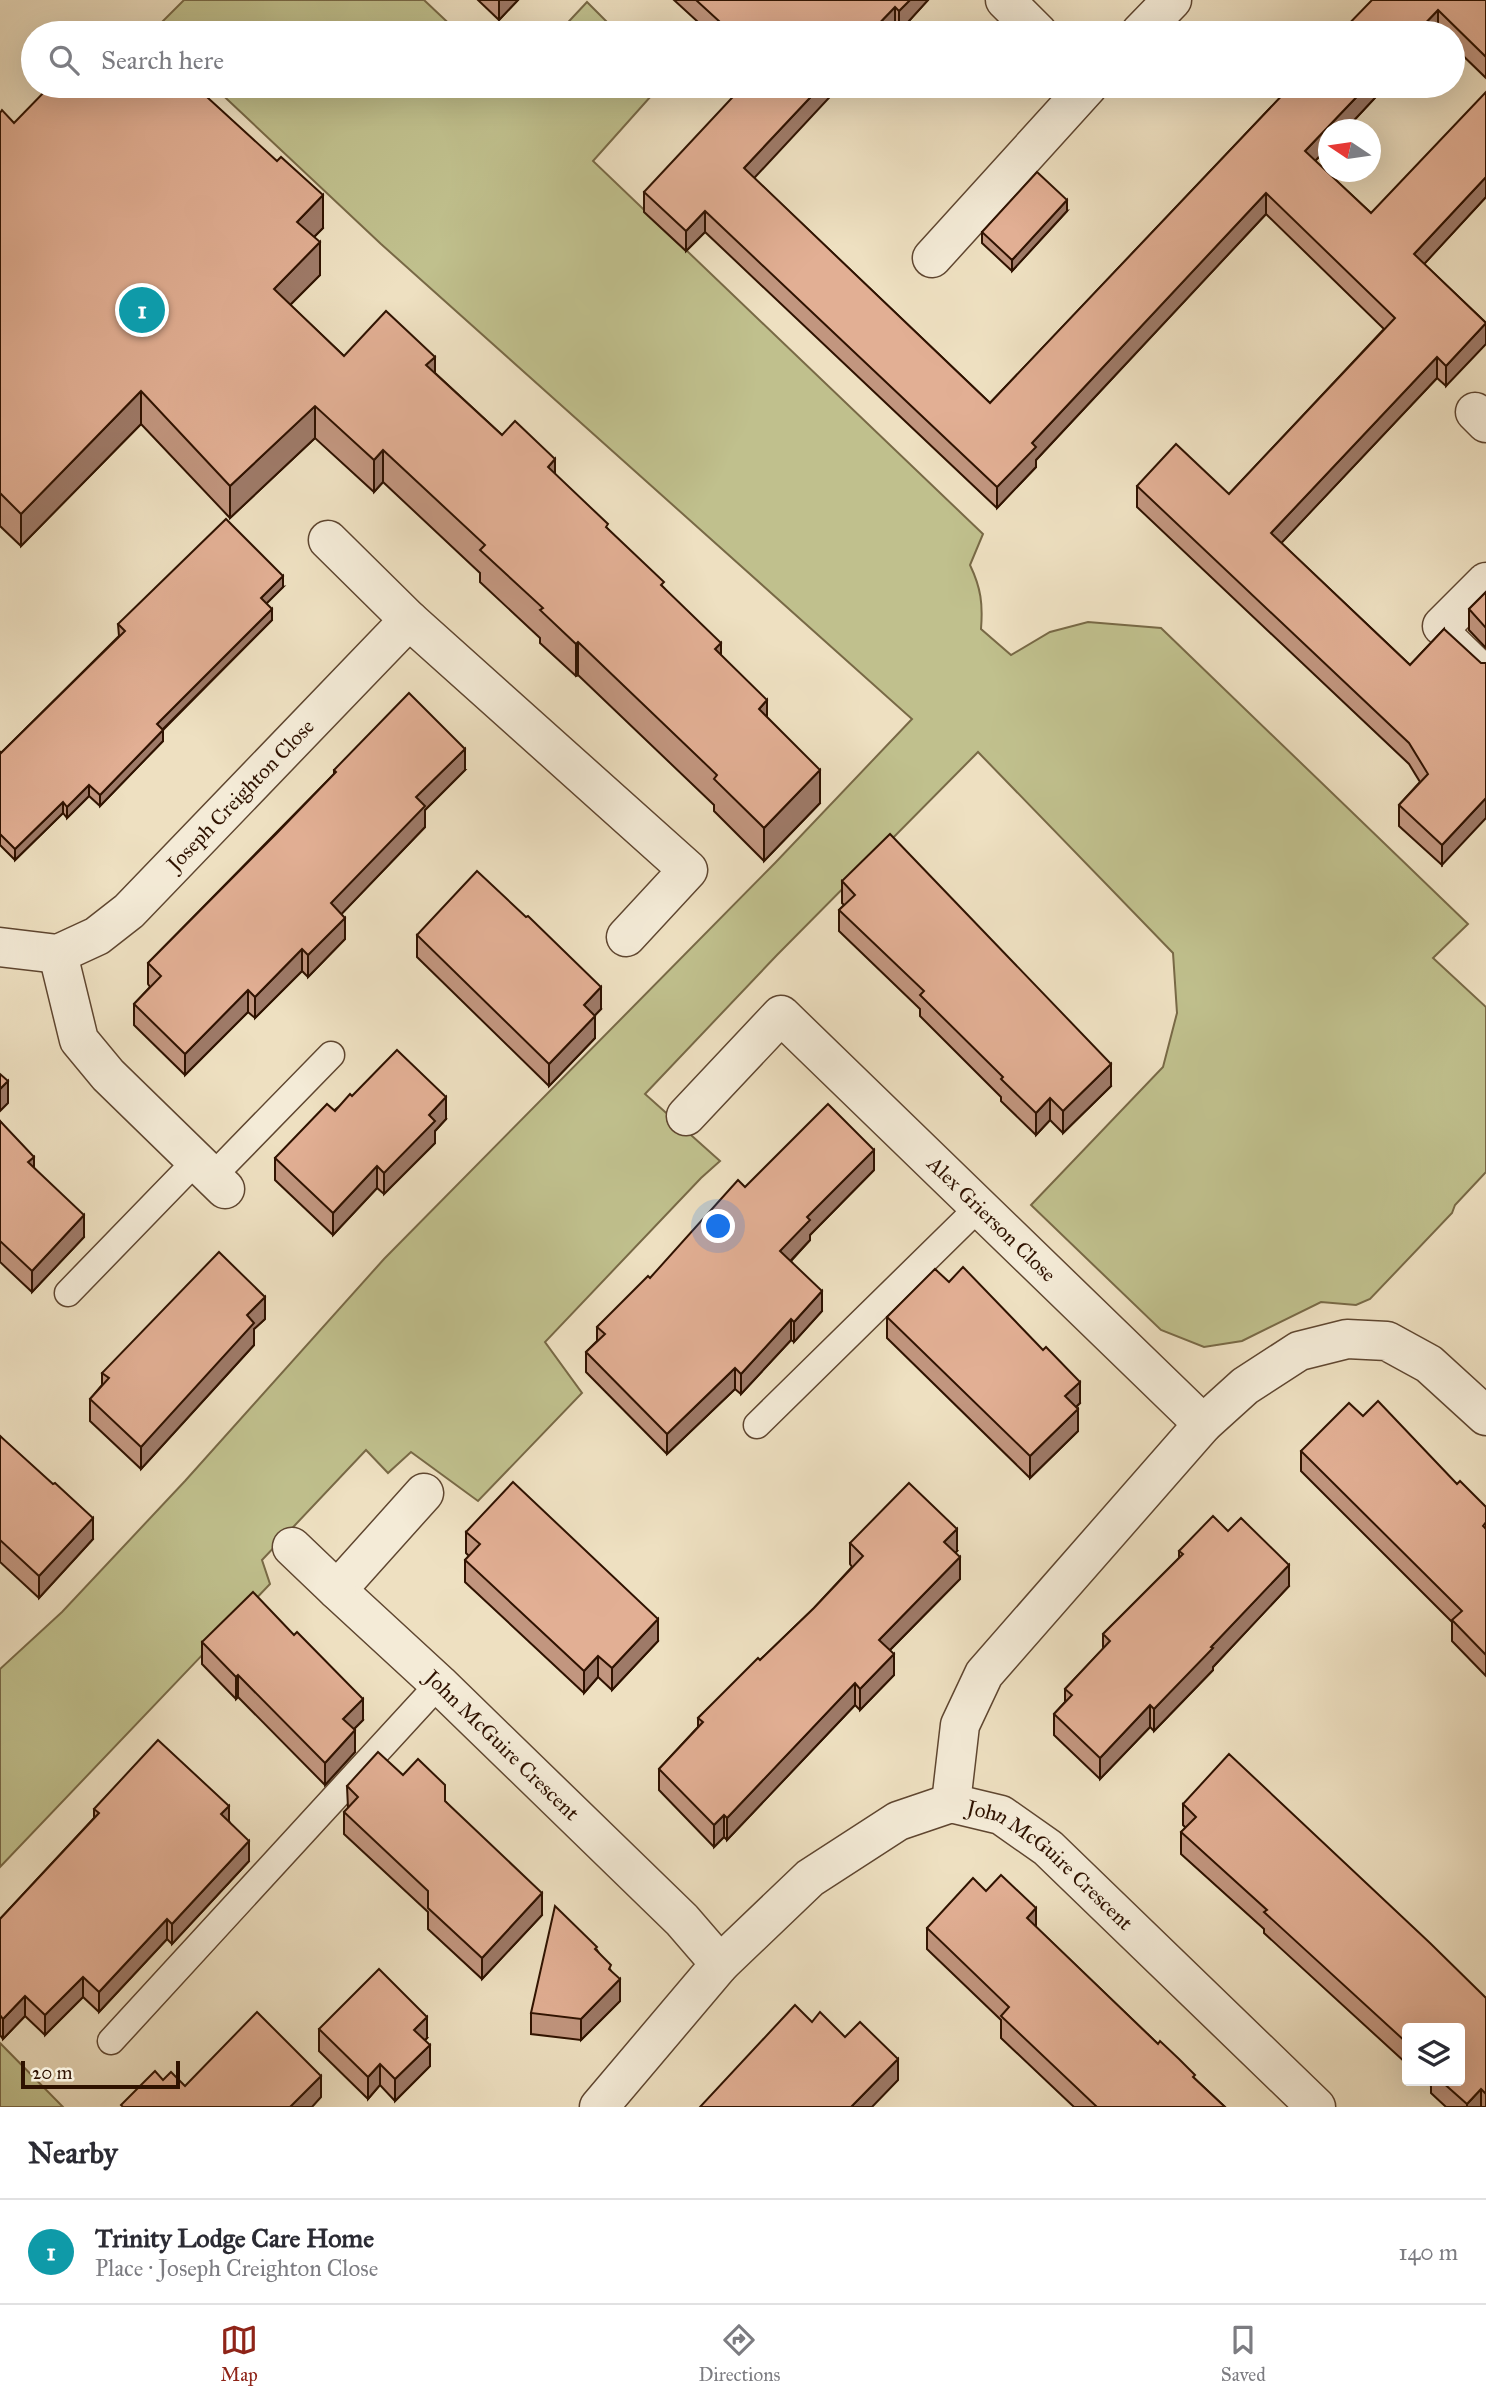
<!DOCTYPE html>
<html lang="en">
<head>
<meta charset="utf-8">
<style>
  body { margin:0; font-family:"IM FELL Great Primer",serif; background:#f2f2f3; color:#2b2b33 }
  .controls { position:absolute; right:21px; bottom:21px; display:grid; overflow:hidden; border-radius:7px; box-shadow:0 7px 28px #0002 }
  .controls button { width:63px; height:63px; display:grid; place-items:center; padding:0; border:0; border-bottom:2px solid #e1e1e2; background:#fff; color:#2b2b33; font:35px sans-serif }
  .compass { position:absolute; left:1318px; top:119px; width:63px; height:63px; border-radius:50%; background:#fff; box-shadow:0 7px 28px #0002; rotate:283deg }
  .scale { position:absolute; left:21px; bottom:18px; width:159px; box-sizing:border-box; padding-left:7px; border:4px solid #2f1200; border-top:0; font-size:19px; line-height:24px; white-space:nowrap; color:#2f1200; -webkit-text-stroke:5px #f4ebd7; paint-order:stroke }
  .you { position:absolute; left:719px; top:1227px; width:24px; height:24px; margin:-18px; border:5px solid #fff; border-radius:50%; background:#1a73e8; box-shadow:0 0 0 10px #1a73e833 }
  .badge { display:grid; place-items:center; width:46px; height:46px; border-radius:50%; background:#8f2418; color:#fff; font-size:23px; font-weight:700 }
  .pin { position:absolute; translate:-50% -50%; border:4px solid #fff; box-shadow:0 2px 7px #0006 }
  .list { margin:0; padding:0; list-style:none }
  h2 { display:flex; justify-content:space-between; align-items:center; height:91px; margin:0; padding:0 28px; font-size:30px }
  h2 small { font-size:23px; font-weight:400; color:#7c7c81 }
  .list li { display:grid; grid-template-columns:46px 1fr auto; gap:21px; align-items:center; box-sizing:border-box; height:105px; padding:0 28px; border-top:2px solid #e1e1e2 }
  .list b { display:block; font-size:26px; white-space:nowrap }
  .list p { margin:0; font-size:23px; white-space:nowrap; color:#7c7c81 }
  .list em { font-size:23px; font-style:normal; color:#7c7c81 }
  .icon { flex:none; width:38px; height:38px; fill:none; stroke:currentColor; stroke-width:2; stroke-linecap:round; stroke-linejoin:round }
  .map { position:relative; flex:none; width:1486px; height:2107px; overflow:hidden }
  .search { position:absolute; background:#fff; box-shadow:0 7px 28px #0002; left:21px; right:21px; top:21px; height:77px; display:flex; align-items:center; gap:18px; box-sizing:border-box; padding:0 24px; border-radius:38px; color:#7c7c81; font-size:26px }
  .sheet { height:196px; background:#fff }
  nav { display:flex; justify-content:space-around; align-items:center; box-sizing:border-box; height:98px; border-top:2px solid #e1e1e2; background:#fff; font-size:19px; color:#7c7c81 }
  nav a { display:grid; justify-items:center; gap:4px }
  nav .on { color:#8f2418 }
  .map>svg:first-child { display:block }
  .green { fill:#c0c08d; stroke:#786946; stroke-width:2 }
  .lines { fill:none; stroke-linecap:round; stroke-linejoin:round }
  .service-casing { stroke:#5f4630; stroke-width:29 }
  .minor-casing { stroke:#5f4630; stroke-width:41 }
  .service { stroke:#f4ebd7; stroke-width:26 }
  .minor { stroke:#f4ebd7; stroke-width:38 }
  .wall { fill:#c2967f; stroke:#2f1200; stroke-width:2 }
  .shaded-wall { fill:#9e7a68; stroke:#2f1200; stroke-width:2 }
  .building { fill:#e2af94; stroke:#2f1200; stroke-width:2 }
  .labels { text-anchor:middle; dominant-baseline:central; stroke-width:5; stroke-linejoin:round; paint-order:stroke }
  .street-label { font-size:21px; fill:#2f1200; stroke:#f4ebd7 }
</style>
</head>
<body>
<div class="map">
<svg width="1486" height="2107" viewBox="0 0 1486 2107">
  <rect width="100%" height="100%" fill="#eee0c1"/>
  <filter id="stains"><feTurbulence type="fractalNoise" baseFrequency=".00286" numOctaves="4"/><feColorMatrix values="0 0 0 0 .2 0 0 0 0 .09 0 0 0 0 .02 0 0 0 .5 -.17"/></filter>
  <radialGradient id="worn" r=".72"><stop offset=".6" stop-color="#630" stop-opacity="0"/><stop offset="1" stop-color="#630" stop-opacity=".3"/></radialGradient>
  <g class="green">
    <polygon points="184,0 424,0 459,33 157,33 154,30"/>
    <polygon points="587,2 618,33 558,33"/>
    <path d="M213,86H660L593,161L983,534L970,565C981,588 983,604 981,629L1011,655L1050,632L1088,622L1161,628L1468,924L1433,958L1486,1007V1172L1455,1205L1452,1213L1370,1299L1356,1305L1321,1302L1242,1341L1204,1347L1161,1330L1031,1205L1163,1067L1177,1013L1173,953L978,752L777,955L645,1094L720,1161L701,1178L545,1342L582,1393L478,1501L411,1452L388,1473L366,1450L262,1560L270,1584L0,1867V1669L62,1612L185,1481L384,1259L775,863L912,719L381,244Z"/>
    <polygon points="0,2043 63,2107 0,2107"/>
  </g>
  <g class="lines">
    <defs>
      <g id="service">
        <polyline points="1442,626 1486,669"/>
        <polyline points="212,1177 331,1055"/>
        <polyline points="68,1293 196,1161"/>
        <polyline points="757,1425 979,1207"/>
        <polyline points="111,2041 439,1684"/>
      </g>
      <g id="minor">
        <polyline points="1005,0 1038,33"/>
        <polyline points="1140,33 1172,0"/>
        <polyline points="932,258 1088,86"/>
        <polyline points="1475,412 1486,423"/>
        <polyline points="328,540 409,620 688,870 626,937"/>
        <polyline points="1442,626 1486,582"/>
        <path id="s1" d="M0,947L58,954L97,936L129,911L409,620"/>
        <polyline points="58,954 79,1040 108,1075 225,1189"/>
        <path id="s2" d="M686,1116L781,1015L1203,1424"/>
        <path id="s3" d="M424,1493L337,1590L439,1684L682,1920L720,1964"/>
        <polyline points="292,1547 337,1590"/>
        <polyline points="951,1803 960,1725 984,1674 1203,1424 1245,1386 1299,1351 1347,1339 1387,1341 1429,1364 1486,1416"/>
        <path id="s4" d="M599,2107L720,1964L810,1878L898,1821L951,1803L1001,1815L1048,1848L1316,2107"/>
      </g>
    </defs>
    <use href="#service" class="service-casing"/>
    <use href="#minor" class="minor-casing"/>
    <use href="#service" class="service"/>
    <use href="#minor" class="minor"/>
  </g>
  <g class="wall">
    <polygon points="478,0 518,0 499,20"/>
    <polygon points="674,0 928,0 899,32 895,27 889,33 710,33"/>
    <polygon points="1372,0 1486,0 1486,78 1453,46 1453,33 1440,33 1438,31"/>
    <polygon points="198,86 198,89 323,228 314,237 320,275 290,305 344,356 435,373 502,435 555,474 664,588 721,655 767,718 820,803 764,861 714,811 714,805 578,675 576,676 540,643 540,638 480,582 480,573 383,482 374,492 315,438 230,518 141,424 21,546 0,526 0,113 14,123"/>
    <polygon points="1291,86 1386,86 1345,130 1328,130 1328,147 1315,161 1371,213 1486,197 1424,264 1486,323 1446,386 1437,378 1281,543 1410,665 1444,629 1442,865 1399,826 1399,805 1420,782 1409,764 1137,507 1137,486 1229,494 1384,329 1266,214 1036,460 1036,467 997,508 705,232 686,251 644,212 644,192 754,178 990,403"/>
    <polygon points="1067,211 1012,271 982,243 982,232"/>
    <polygon points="283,587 266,603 272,620 163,730 163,741 100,806 89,796 67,818 63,813 15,860 0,845 0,752 1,753 119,636 118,624"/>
    <polygon points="1486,592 1486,648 1469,630 1469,609"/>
    <polygon points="334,770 465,770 425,810 425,827 341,914 345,939 308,977 302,971 255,1018 248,1012 185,1075 134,1025 134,1004 150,987 148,984 148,963 334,774"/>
    <polygon points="842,881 1111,1086 1063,1133 1050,1120 1036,1135 1001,1101 1001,1097 920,1016 920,1009 839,931 839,910 844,905 842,903"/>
    <polygon points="417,935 601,1009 595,1015 595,1038 549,1086 417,957"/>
    <polygon points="352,1096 446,1119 435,1131 435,1143 384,1194 377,1188 333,1235 275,1180 275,1158"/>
    <polygon points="0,1121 84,1237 32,1292 0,1262"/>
    <polygon points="874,1170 810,1235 810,1240 791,1261 822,1311 794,1342 791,1340 741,1394 735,1389 667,1454 586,1372 586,1352 597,1341 597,1327 650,1278"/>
    <polygon points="949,1282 1080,1403 1076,1407 1078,1431 1030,1478 887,1338 887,1317"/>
    <polygon points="265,1319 254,1329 254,1345 141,1469 90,1421 90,1399 102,1385 102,1373"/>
    <polygon points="1363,1416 1457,1484 1486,1507 1486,1676 1452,1641 1452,1622 1301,1471 1301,1451"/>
    <polygon points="0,1436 93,1539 39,1598 0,1562"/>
    <polygon points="1228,1531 1289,1586 1213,1667 1213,1670 1154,1731 1150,1727 1100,1779 1054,1735 1054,1714 1065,1702 1065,1689 1103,1649 1103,1634 1179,1558 1179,1551"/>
    <polygon points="466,1532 658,1641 612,1690 598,1677 584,1693 465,1582 465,1560 469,1556 466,1553"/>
    <polygon points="850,1543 957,1551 955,1553 960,1579 890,1650 894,1675 860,1710 855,1705 727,1840 724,1837 714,1847 659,1790 659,1769 698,1727 698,1718 760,1660 814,1608 852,1567 850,1564"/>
    <polygon points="202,1642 363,1720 354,1729 355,1752 325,1785 238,1697 236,1699 202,1664"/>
    <polygon points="403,1775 445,1801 542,1915 482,1979 428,1929 428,1912 344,1834 344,1812 348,1808 347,1786"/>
    <polygon points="1183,1804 1486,1998 1486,2107 1446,2107 1431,2093 1431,2086 1425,2081 1460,2081 1407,2028 1407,2064 1264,1933 1264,1929 1181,1854 1181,1832 1186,1828 1183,1825"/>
    <polygon points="94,1809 229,1821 249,1861 172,1944 167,1939 99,2012 83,1997 45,2035 25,2016 3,2039 0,2035 0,1919 94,1818"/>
    <polygon points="986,1891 1036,1927 1158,2044 1225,2107 1074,2107 1001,2038 1001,2020 927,1949 927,1928"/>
    <polygon points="597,1950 611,1971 620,2001 581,2040 531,2034 531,2013"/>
    <polygon points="319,2029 427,2038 425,2040 430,2066 395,2101 380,2085 368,2099 319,2051"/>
  </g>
  <g class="shaded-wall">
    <polygon points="499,0 518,0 499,20"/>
    <polygon points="910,0 928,0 899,32 899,11"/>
    <polygon points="895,7 895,27 889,33 870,33"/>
    <polygon points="1438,10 1438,31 1436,33 1416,33"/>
    <polygon points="821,86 840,86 744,189 744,168"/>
    <polygon points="1367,86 1386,86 1345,130 1328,130 1328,147 1305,172 1305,151"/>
    <polygon points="1486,177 1486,197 1414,275 1414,254"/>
    <polygon points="1266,193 1266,214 1036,460 1036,467 997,508 997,487 1032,443"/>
    <polygon points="323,195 323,228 297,254 297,222"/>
    <polygon points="1067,200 1067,211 1012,271 1012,260"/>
    <polygon points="705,211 705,232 686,251 686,231"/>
    <polygon points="320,242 320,275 274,321 274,289"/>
    <polygon points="1486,323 1486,344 1446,386 1446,366"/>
    <polygon points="435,357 435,390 426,365"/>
    <polygon points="1437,357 1437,378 1271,554 1271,533"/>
    <polygon points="141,391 141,424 21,546 21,514"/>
    <polygon points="315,406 315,438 230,518 230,486"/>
    <polygon points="383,450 383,482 374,492 374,460"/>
    <polygon points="555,459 555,492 548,467"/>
    <polygon points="283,576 283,587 261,609 261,598"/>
    <polygon points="272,609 272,620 157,735 157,724"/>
    <polygon points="578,642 578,675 576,676 576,644"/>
    <polygon points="721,643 721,676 715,649"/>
    <polygon points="767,700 767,733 759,709"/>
    <polygon points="163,730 163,741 100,806 100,795"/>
    <polygon points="465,749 465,770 425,810 425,827 331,925 331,903 416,797"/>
    <polygon points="820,770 820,803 764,861 764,828"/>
    <polygon points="89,785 89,796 67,818 67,807"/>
    <polygon points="1486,798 1486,818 1442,865 1442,845"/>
    <polygon points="63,802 63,813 15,860 15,849"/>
    <polygon points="345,918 345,939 308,977 308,955"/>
    <polygon points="302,949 302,971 255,1018 255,997"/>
    <polygon points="601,987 601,1009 584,1027 584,1005"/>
    <polygon points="248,990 248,1012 185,1075 185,1054"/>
    <polygon points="595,1016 595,1038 549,1086 549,1064"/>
    <polygon points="1111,1064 1111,1086 1063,1133 1063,1111"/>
    <polygon points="8,1081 8,1103 0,1111 0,1089"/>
    <polygon points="446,1097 446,1119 435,1131 435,1143 384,1194 384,1173 429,1115"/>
    <polygon points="1050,1098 1050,1120 1036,1135 1036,1113"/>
    <polygon points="874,1150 874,1170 810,1235 810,1240 780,1272 780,1251 807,1217"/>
    <polygon points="34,1157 34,1178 28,1162"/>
    <polygon points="377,1166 377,1188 333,1235 333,1213"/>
    <polygon points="84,1215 84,1237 32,1292 32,1271"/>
    <polygon points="822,1291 822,1311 794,1342 794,1322"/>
    <polygon points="265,1297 265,1319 254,1329 254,1345 141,1469 141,1447 247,1315"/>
    <polygon points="791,1319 791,1340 741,1394 741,1374"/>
    <polygon points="735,1368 735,1389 667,1454 667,1434"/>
    <polygon points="1080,1382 1080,1403 1065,1418 1065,1396"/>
    <polygon points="1078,1409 1078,1431 1030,1478 1030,1456"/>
    <polygon points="93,1518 93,1539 39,1598 39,1576"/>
    <polygon points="957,1529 957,1551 944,1564 944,1542"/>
    <polygon points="960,1557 960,1579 879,1661 879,1640"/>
    <polygon points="1289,1565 1289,1586 1213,1667 1213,1670 1154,1731 1154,1709 1211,1647"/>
    <polygon points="658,1619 658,1641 612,1690 612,1668"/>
    <polygon points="894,1654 894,1675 860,1710 860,1689"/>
    <polygon points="598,1656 598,1677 584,1693 584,1671"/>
    <polygon points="238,1675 238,1697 236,1699 236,1677"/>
    <polygon points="855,1683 855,1705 727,1840 727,1818"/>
    <polygon points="363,1699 363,1720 343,1740 343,1719"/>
    <polygon points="1150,1705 1150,1727 1100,1779 1100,1758"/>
    <polygon points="355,1730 355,1752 325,1785 325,1763"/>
    <polygon points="229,1806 229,1826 221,1814"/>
    <polygon points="724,1815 724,1837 714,1847 714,1825"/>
    <polygon points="249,1841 249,1861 172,1944 172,1924"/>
    <polygon points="542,1893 542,1915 482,1979 482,1958"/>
    <polygon points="1036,1908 1036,1930 1027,1918"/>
    <polygon points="167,1919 167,1939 99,2012 99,1992"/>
    <polygon points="83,1977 83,1997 45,2035 45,2015"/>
    <polygon points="620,1979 620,2001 581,2040 581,2019"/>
    <polygon points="25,1996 25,2016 3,2039 3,2019"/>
    <polygon points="427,2017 427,2038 414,2051 414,2030"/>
    <polygon points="430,2045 430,2066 395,2101 395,2079"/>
    <polygon points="898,2059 898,2080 872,2107 851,2107"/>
    <polygon points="380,2064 380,2085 368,2099 368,2077"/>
    <polygon points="321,2076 321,2097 312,2107 290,2107"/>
    <polygon points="1481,2089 1481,2107 1467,2107 1467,2104"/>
  </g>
  <g class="building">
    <polygon points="696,0 910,0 899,11 895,7 870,33 732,33"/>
    <polygon points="1372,0 1486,0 1486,57 1438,10 1416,33 1340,33"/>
    <polygon points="133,23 144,33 123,33"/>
    <polygon points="50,86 197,86 196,87 277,161 281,157 323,195 297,222 320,242 274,289 344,356 386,311 435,357 426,365 502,435 515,421 555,459 548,467 608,524 606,527 664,582 661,585 721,643 715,649 767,700 759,709 820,770 764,828 714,779 717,775 578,642 576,644 540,610 543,608 480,550 485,545 383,450 374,460 315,406 230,486 141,391 21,514 0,493 0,113 2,110 14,123"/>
    <polygon points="743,86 821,86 744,168 990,403 1291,86 1367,86 1305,151 1371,213 1486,92 1486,177 1414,254 1486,323 1446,366 1437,357 1271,533 1410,665 1444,629 1481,663 1486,663 1486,798 1442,845 1399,805 1428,774 1409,743 1137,486 1176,444 1229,494 1395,318 1266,193 1032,443 1036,447 997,487 705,211 686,231 644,192"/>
    <polygon points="1037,172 1067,200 1012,260 982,232"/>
    <polygon points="226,519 283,576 261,598 272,609 157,724 163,730 100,795 89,785 67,807 63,802 15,849 0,834 0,752 1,753 125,631 118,624"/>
    <polygon points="1486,592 1486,628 1469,609"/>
    <polygon points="409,693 465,749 416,797 425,806 331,903 345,918 308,955 302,949 255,997 248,990 185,1054 134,1004 161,976 148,963 276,834 336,772 334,770"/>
    <polygon points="890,834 1111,1064 1063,1111 1050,1098 1036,1113 1001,1079 1003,1077 920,995 924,991 839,910 855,895 842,881"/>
    <polygon points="477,871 526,917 528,916 601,987 584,1005 595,1016 549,1064 417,935"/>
    <polygon points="397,1050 446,1097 429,1115 435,1121 384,1173 377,1166 333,1213 275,1158 327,1104 335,1111 350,1094 352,1096"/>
    <polygon points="0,1074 8,1081 0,1089"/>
    <polygon points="828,1104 874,1150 807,1217 810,1220 780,1251 822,1291 794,1322 791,1319 741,1374 735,1368 667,1434 586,1352 605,1334 597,1327 648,1276 650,1278 738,1180 745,1187"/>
    <polygon points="0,1121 34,1157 28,1162 84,1215 32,1271 0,1241"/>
    <polygon points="219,1252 265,1297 247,1315 254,1323 141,1447 90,1399 109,1378 102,1373"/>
    <polygon points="963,1267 1043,1350 1046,1347 1080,1382 1065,1396 1078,1409 1030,1456 887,1317 935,1269 949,1282"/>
    <polygon points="1378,1401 1457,1484 1460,1481 1486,1507 1486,1522 1483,1526 1486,1529 1486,1655 1452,1620 1462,1611 1301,1451 1349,1403 1363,1416"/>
    <polygon points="0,1436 53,1484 55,1483 93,1518 39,1576 0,1540"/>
    <polygon points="513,1482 658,1619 612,1668 598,1656 584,1671 465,1560 480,1544 466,1532"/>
    <polygon points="909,1483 957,1529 944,1542 960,1557 879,1640 894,1654 860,1689 855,1683 727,1818 724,1815 714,1825 659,1769 703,1722 698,1718 758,1658 760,1660 814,1608 863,1556 850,1543"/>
    <polygon points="1213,1516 1228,1531 1241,1518 1289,1565 1211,1647 1213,1648 1154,1709 1150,1705 1100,1758 1054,1714 1072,1695 1065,1689 1110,1641 1103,1634 1183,1554 1179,1551"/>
    <polygon points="253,1592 294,1635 297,1632 363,1699 343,1719 355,1730 325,1763 238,1675 236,1677 202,1642"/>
    <polygon points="158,1740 229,1806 221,1814 249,1841 172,1924 167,1919 99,1992 83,1977 45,2015 25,1996 3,2019 0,2015 0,1919 99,1813 94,1809"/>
    <polygon points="378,1752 403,1775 418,1759 445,1785 445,1801 542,1893 482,1958 428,1908 428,1891 344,1812 358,1797 347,1786"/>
    <polygon points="1229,1754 1430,1943 1486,1998 1486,2094 1481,2089 1467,2104 1441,2081 1460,2081 1460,2028 1407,2028 1407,2043 1264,1912 1267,1910 1181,1832 1196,1817 1183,1804"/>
    <polygon points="1001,1875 1036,1908 1027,1918 1158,2044 1160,2041 1179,2059 1195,2075 1193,2077 1225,2107 1097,2107 1001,2016 1009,2007 927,1928 973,1878 986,1891"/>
    <polygon points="555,1906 597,1947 595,1949 611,1965 609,1969 620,1979 581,2019 531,2013"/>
    <polygon points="379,1969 427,2017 414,2030 430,2045 395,2079 380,2064 368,2077 319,2029"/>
    <polygon points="795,2005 812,2022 820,2012 845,2037 860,2022 898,2059 851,2107 700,2107"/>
    <polygon points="257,2012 321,2076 290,2107 123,2107 121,2105 155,2071 163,2080 171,2072 185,2086"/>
  </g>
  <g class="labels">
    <g class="street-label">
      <text stroke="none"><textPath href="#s1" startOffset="303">Joseph Creighton Close</textPath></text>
      <text stroke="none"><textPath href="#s2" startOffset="432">Alex Grierson Close</textPath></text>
      <text stroke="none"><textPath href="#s3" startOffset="357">John McGuire Crescent</textPath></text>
      <text stroke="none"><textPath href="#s4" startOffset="592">John McGuire Crescent</textPath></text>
    </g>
  </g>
  <rect width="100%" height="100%" filter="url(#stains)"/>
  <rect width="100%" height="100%" fill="url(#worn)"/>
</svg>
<div class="controls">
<button><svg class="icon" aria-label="layers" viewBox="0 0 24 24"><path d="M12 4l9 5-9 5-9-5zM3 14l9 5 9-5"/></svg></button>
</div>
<svg class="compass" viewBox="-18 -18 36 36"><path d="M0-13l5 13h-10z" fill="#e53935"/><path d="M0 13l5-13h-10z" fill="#7c7c81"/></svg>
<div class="scale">20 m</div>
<div class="you"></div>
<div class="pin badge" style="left:142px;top:310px;background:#0f9aa8">1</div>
<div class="search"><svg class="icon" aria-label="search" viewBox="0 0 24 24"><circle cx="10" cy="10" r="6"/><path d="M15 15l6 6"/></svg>Search here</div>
</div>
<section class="sheet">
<h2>Nearby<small></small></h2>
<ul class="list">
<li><span class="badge" style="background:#0f9aa8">1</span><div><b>Trinity Lodge Care Home</b><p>Place · Joseph Creighton Close</p></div><em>140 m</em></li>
</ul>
</section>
<nav>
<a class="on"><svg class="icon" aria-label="map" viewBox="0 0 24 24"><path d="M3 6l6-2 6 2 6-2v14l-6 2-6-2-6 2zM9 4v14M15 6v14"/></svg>Map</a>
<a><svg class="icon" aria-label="directions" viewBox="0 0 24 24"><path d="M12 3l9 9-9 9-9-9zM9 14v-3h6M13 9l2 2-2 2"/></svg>Directions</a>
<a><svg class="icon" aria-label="saved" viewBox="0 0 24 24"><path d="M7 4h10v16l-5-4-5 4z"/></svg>Saved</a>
</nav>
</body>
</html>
